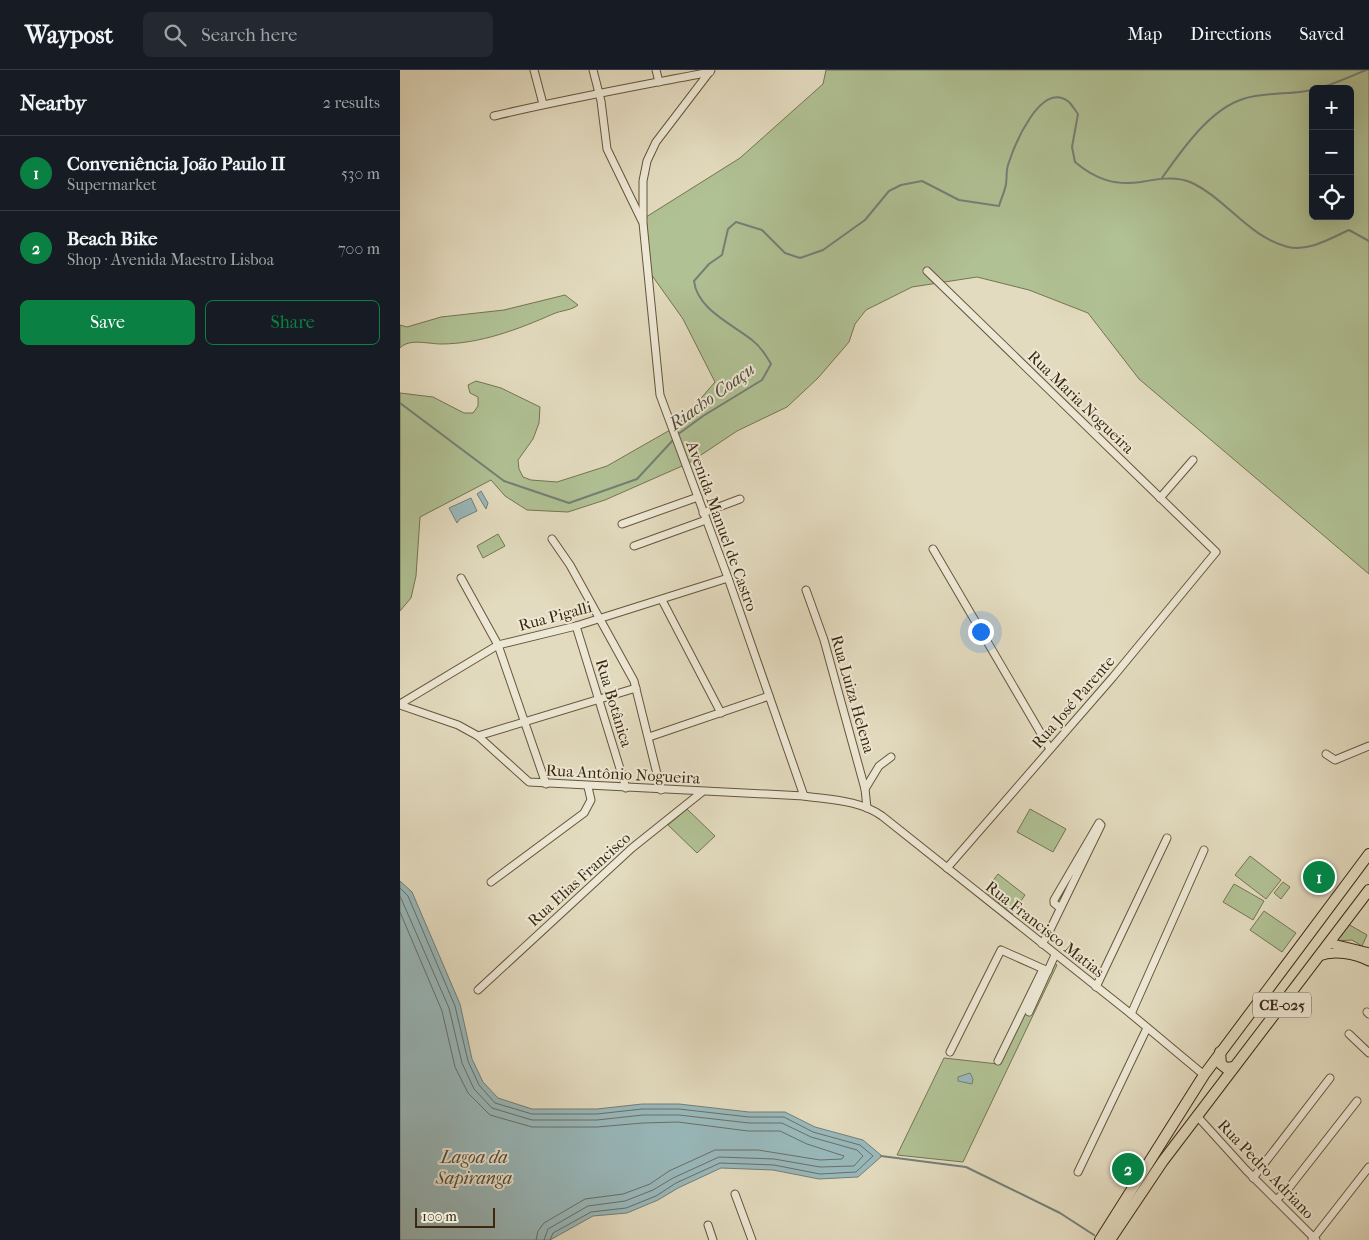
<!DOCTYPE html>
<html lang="en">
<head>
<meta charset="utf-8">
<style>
  body { margin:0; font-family:"IM FELL French Canon",serif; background:#242831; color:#f1f3f6 }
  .controls { position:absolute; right:15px; top:15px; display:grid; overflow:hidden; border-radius:8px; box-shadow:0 5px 20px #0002 }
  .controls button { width:45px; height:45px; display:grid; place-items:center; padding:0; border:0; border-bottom:1px solid #363941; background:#171b24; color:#f1f3f6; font:25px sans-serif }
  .scale { position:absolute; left:15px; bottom:12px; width:80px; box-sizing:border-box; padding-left:5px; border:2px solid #3c280f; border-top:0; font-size:14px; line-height:18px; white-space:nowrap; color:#3c280f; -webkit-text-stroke:4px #ede8d5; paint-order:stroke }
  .you { position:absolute; left:580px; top:561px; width:18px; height:18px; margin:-12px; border:4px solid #fff; border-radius:50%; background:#1a73e8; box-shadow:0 0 0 8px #1a73e833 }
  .badge { display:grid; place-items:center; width:32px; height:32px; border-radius:50%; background:#0b8043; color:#fff; font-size:16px; font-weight:700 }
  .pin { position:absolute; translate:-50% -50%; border:2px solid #fff; box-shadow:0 1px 5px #0006 }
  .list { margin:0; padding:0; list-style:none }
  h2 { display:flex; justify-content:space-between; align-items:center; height:65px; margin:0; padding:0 20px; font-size:21px }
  h2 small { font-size:16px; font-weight:400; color:#9ea1a6 }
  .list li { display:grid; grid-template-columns:32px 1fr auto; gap:15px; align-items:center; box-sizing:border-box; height:75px; padding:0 20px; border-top:1px solid #363941 }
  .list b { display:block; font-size:19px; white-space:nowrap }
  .list p { margin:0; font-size:16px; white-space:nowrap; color:#9ea1a6 }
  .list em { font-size:16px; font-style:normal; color:#9ea1a6 }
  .actions { display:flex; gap:10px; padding:15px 20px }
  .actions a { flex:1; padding:11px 0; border:1px solid #0b8043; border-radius:8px; text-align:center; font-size:18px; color:#0b8043 }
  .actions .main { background:#0b8043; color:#fff }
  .icon { flex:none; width:28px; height:28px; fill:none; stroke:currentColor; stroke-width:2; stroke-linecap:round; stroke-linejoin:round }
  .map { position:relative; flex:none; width:969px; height:1170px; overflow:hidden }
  header { display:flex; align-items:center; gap:30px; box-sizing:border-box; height:70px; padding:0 25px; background:#171b24; border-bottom:1px solid #363941 }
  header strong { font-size:24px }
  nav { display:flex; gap:28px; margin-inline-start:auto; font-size:18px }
  .search { width:350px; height:45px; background:#242831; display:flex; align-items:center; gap:12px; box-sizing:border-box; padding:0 18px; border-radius:8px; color:#9ea1a6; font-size:19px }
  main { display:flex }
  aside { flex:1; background:#171b24 }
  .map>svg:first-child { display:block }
  .green { fill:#b0c194; stroke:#767452; fill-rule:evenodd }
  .water { fill:#99b9bc; stroke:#747f77 }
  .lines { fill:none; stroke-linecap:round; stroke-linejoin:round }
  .shore { stroke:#6a7066; stroke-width:1 }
  .stream { stroke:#747f77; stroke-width:2 }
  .minor-casing { stroke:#66553b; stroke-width:9 }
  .major-casing { stroke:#3c280f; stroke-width:11 }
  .highway-casing { stroke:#3c280f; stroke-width:12 }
  .minor { stroke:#ede8d5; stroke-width:7 }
  .major { stroke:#e3dbbf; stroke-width:9 }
  .highway { stroke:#e3dbbf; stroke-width:10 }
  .labels { text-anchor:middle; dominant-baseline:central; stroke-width:4; stroke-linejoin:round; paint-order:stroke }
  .shield { fill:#ede8d5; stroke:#71624a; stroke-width:1 }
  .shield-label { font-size:15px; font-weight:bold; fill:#3c280f }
  .street-label { font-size:16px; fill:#3c280f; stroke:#ede8d5 }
  .water-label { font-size:18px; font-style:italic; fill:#534c3a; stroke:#ede8d5 }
</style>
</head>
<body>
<header>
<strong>Waypost</strong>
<div class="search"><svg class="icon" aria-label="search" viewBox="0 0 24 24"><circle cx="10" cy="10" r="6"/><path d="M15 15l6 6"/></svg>Search here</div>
<nav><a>Map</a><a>Directions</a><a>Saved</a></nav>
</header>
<main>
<aside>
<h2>Nearby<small>2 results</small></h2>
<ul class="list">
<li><span class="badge">1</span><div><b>Conveniência João Paulo II</b><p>Supermarket</p></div><em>530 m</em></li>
<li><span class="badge">2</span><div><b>Beach Bike</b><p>Shop · Avenida Maestro Lisboa</p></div><em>700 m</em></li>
</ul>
<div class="actions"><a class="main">Save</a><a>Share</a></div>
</aside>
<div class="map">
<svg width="969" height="1170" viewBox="0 0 969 1170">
  <rect width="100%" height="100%" fill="#e3dbbf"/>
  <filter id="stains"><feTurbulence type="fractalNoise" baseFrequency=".004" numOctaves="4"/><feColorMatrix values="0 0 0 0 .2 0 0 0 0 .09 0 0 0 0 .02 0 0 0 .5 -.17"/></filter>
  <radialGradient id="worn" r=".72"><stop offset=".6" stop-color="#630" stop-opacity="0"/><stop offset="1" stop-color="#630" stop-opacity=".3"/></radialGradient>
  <g class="green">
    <path d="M426,0H969V504L739,309L688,243L629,220L577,207L512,217L466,240L455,254L449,272L418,308L387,337L337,361L289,393L205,430L168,442L127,440L105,426L91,410L20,447L16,506L11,528L0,541V323L33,327L64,343H73L78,336V327L70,323L68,315L76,311L101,318L140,337L139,353L133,369L118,390L119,399L123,407L131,410L157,412L207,396L277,356L315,312L283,249L251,204L246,147L340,88L423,14ZM913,19H950V146H913Z"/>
    <path d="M165,225L178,235C170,241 162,240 153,244C119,259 80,274 41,274C29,274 9,268 0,278V255L7,257L41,247L104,240Z"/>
    <polygon points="98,464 105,476 83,488 77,476"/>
    <polygon points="287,739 315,766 297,783 268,755"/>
    <polygon points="630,739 666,759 653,782 617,762"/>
    <polygon points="850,786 881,810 866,829 835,805"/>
    <polygon points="598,804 625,825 612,844 585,821"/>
    <polygon points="883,812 890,817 881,829 874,823"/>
    <polygon points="834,814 864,831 853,850 823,832"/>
    <polygon points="864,841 896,863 882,882 850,860"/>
    <polygon points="948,854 967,865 962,876 952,870 937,871 937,868"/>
    <polygon points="649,890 657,895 563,1092 497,1085 544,988 598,994"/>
  </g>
  <g class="water">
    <polygon points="81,421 88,433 86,439 77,424"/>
    <polygon points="71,428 77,441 60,449 57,453 49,438"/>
    <polygon points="0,811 12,822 60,934 72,989 83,1012 98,1028 132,1039 197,1039 242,1034 279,1034 349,1042 385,1042 415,1057 463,1070 482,1086 458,1107 419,1109 373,1100 321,1098 278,1118 258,1130 227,1143 193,1146 150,1170 0,1170"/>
    <polygon points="570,1003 573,1009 572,1014 558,1011 558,1007"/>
  </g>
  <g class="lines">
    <g class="shore">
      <polyline points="0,818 8,826 55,936 68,991 79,1015 95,1033 132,1044 197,1044 242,1039 279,1039 349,1047 384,1047 413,1062 460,1075 473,1086 456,1102 420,1104 374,1095 320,1093 276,1113 256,1126 226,1138 191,1142 153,1163 150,1170"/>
      <polyline points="0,826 49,938 62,993 74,1019 92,1038 132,1050 197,1050 243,1045 279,1045 349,1053 382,1053 411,1067 457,1080 463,1086 454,1096 420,1097 374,1089 319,1087 273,1108 253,1120 225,1131 188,1136 148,1159 144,1170"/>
      <polyline points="0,842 42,941 55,997 68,1023 90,1045 132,1057 197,1057 243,1053 278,1052 348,1061 380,1061 407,1074 444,1086 442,1089 420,1090 358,1080 315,1080 269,1101 250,1114 223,1124 185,1129 144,1153 138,1161 136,1170"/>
    </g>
    <g class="stream">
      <path d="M762,108C781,81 810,39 843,29C861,23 882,24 900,22C923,19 945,9 966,0"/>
      <polyline points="0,333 104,411 169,433 237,409 274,369"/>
      <path d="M277,365L303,346L362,310L371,294C366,285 360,276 352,270C332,254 297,239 294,211L309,194L322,185L328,159L336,152L362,160L385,183L400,188L423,180L465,150L489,121L501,115L522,111L559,130L599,136C601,129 605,121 606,114C607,108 606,101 608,95C614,76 641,9 669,32C672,35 675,40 678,44L672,77L675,92C695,109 715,116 741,112C757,109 775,106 790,112C826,128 848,167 888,177C908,182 931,168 949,160L969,171"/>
      <polyline points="481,1086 566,1097 660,1143 694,1165"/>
    </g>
    <defs>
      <g id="minor">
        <polyline points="134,0 143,34"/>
        <polyline points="193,0 201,31 207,79 242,151"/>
        <polyline points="256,0 259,12"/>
        <polyline points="311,0 256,72 247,91 243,111 243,153 260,325 328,508 404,726"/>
        <path d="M94,46C165,29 238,16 310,2"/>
        <polyline points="527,201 816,482 713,607 547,798"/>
        <polyline points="760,428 793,390"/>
        <polyline points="303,443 340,429"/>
        <polyline points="222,454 298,427"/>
        <polyline points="152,469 170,495 234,611 261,720"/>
        <polyline points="234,476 306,450"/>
        <polyline points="533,479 650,679"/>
        <polyline points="61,508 98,575 146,714"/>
        <polyline points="406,520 424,570 465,719 467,738"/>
        <polyline points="262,530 321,643"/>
        <polyline points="176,556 226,718"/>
        <polyline points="0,634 98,575 176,556 328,508"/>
        <path d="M0,635L58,655L78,666L129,712L404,726C431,730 459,730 482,746L731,944L804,1005"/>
        <polyline points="78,666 236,618"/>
        <polyline points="249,667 369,626"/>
        <polyline points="926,684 935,690 969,676"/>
        <polyline points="465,719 479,696 491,687"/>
        <polyline points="91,812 184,743 191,730 188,717"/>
        <polyline points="642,874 648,864 701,755 699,753 654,830 654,833 660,838"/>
        <polyline points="696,917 767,768"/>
        <polyline points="78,920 232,778 302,722"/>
        <polyline points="629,942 655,885"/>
        <polyline points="967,942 969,944"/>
        <polyline points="731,944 804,780"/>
        <polyline points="949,964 969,983"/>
        <polyline points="550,982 601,880 648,901"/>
        <polyline points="598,991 643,899"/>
        <polyline points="797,1046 846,1100 916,1170"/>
        <polyline points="678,1102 747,958"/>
        <polyline points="853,1108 930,1008"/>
        <polyline points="335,1124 352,1170"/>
        <polyline points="876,1130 888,1119 957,1031"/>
        <polyline points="308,1155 313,1170"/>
        <polyline points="912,1170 969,1097"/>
      </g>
      <g id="major">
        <polyline points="929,873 969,883"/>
        <path d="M919,886C934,880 955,884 969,891"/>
      </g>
      <g id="highway">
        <polyline points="820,982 821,994 826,998 834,997"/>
        <polyline points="700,1170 804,1005 969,784"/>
        <polyline points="710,1170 763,1091 969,820"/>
      </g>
    </defs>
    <use href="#minor" class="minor-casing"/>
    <use href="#major" class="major-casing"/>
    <use href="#highway" class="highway-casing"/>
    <use href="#minor" class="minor"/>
    <use href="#major" class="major"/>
    <use href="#highway" class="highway"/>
  </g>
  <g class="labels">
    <rect class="shield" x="853" y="922.5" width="58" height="25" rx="4"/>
    <g class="shield-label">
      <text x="882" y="935">CE-025</text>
    </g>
    <g class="street-label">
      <text transform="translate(681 332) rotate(44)">Rua Maria Nogueira</text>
      <text transform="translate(322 456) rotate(70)">Avenida Manuel de Castro</text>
      <text transform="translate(155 546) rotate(-15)">Rua Pigalli</text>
      <text transform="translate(453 624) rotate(74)">Rua Luiza Helena</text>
      <text transform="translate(673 632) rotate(-49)">Rua José Parente</text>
      <text transform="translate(214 633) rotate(73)">Rua Botânica</text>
      <text transform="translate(223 704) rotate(3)">Rua Antônio Nogueira</text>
      <text transform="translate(179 809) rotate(-42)">Rua Elias Francisco</text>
      <text transform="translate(645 859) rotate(38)">Rua Francisco Matias</text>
      <text transform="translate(866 1099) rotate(46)">Rua Pedro Adriano</text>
    </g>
    <g class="water-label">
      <text transform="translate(312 327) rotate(-36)">Riacho Coaçu</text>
      <text x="74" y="1087">Lagoa da<tspan x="74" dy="21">Sapiranga</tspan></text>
    </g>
  </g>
  <rect width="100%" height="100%" filter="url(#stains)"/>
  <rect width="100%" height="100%" fill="url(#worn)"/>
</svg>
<div class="controls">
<button>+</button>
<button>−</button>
<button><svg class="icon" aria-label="locate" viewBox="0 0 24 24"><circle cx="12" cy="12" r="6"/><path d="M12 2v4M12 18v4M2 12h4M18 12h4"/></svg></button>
</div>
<div class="scale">100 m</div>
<div class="you"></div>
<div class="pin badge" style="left:919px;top:807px">1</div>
<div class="pin badge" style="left:728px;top:1099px">2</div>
</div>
</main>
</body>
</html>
